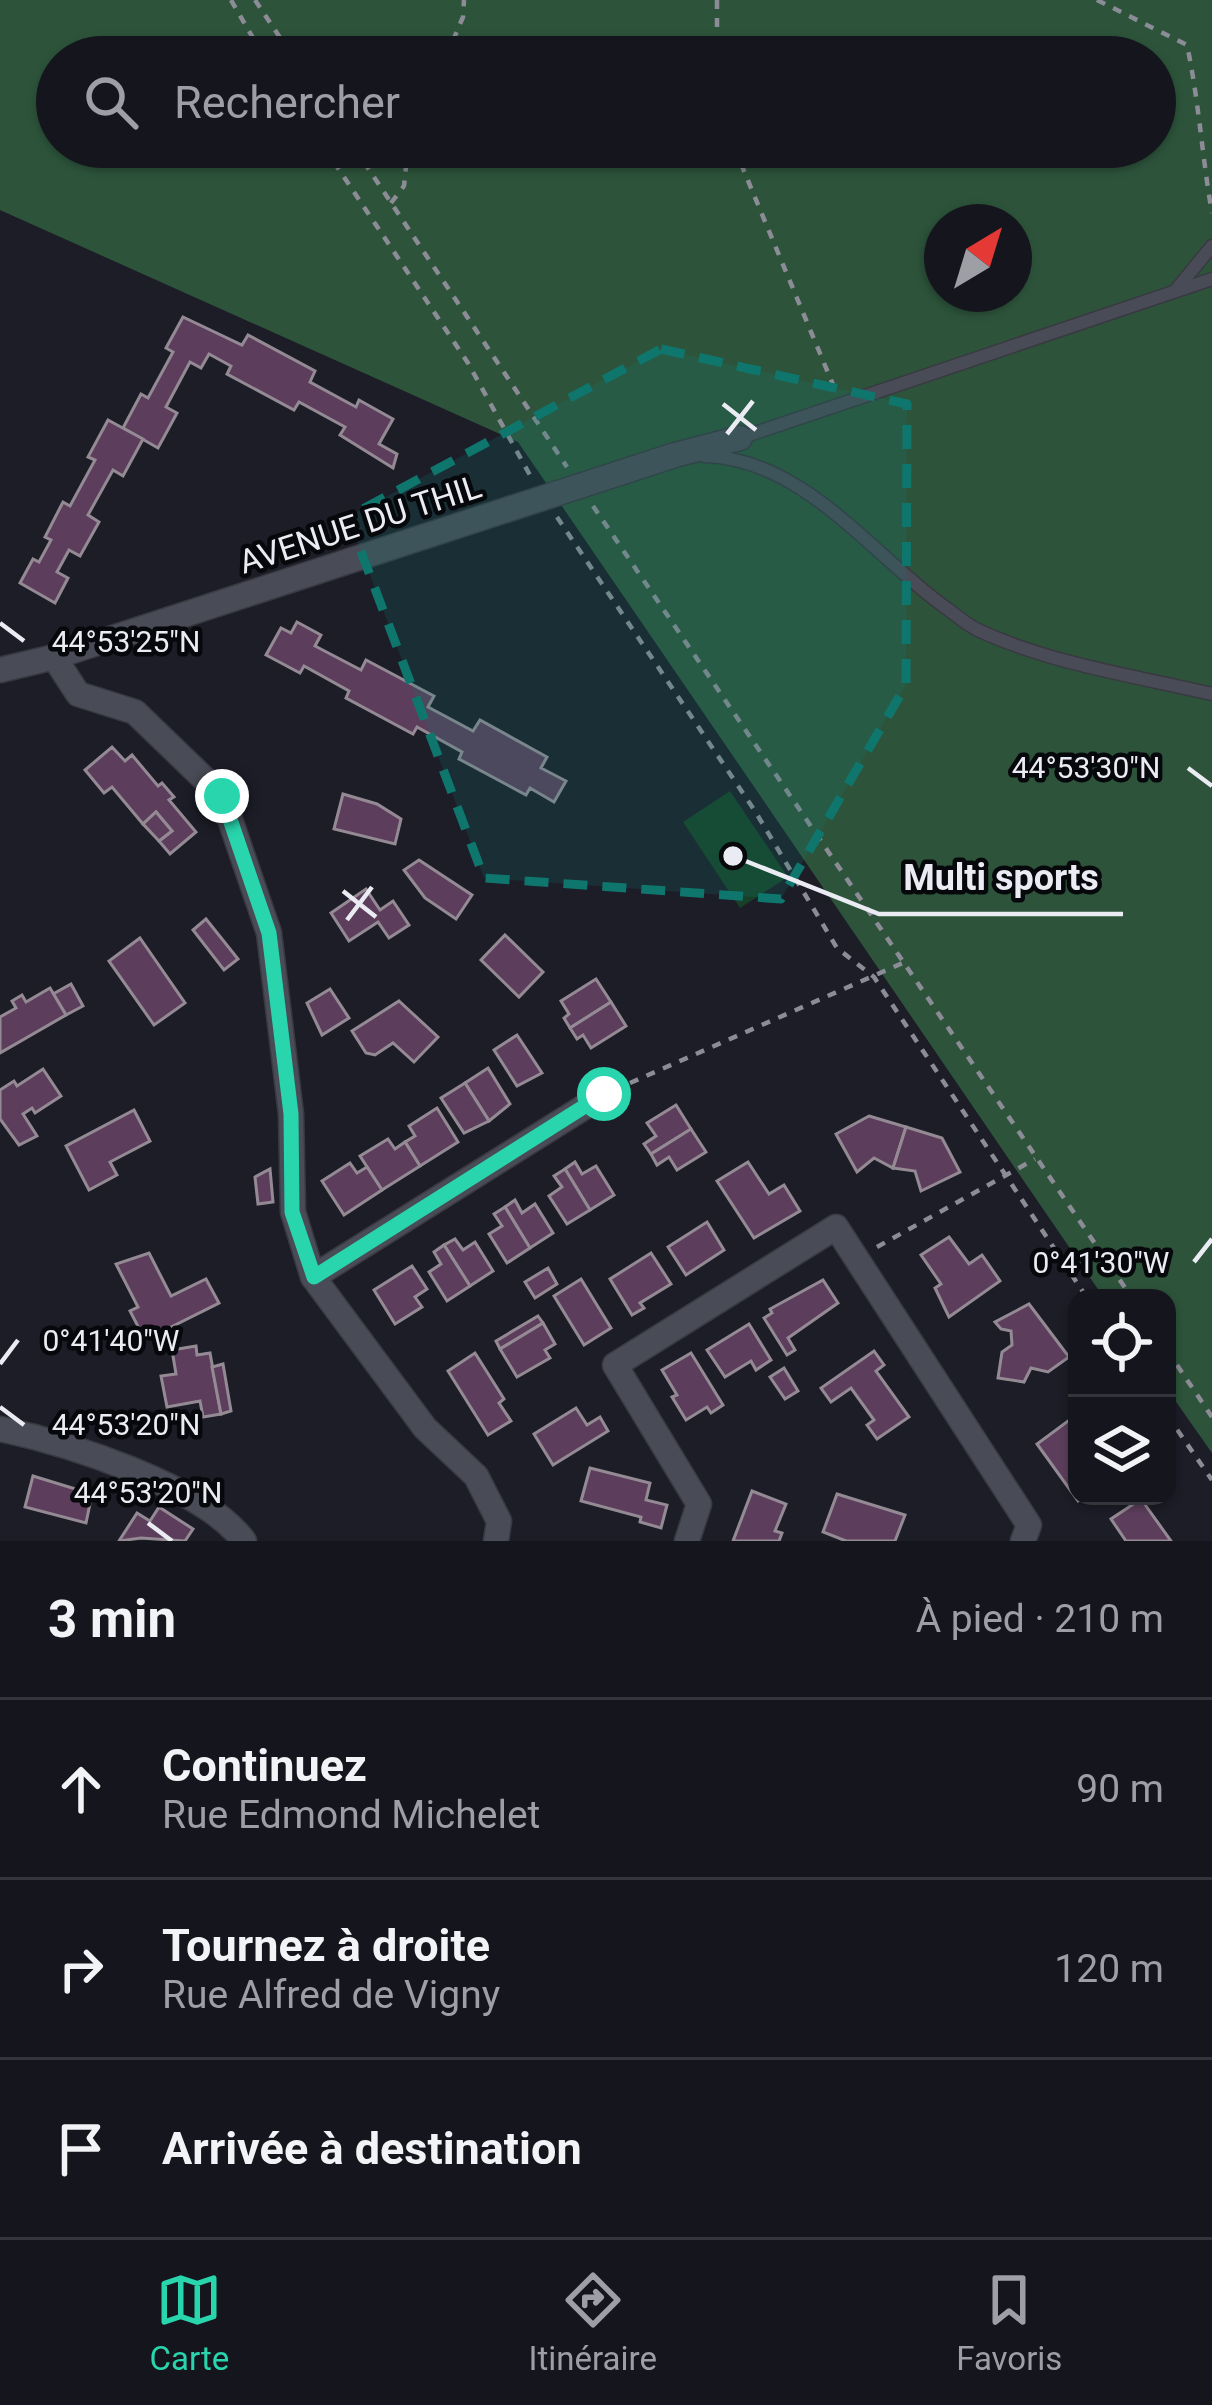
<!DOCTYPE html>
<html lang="fr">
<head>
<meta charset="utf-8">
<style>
  body { margin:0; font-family:Roboto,sans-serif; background:#22232a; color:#f1f3f6 }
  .controls { position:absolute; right:36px; bottom:36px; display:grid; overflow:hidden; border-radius:24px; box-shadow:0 3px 9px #0004 }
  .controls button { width:108px; height:108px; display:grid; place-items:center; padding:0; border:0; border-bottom:3px solid #34353b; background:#15161d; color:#f1f3f6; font:60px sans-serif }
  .compass { position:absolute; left:924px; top:204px; width:108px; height:108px; border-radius:50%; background:#15161d; box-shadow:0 3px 9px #0004; rotate:38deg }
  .stop { position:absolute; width:36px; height:36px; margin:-27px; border:9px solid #28d5ad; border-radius:50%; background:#fff }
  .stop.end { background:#28d5ad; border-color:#fff; box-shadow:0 3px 12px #0008 }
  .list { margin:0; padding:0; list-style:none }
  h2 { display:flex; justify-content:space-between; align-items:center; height:156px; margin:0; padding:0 48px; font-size:51px }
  h2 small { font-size:39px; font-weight:400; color:#9d9fa4 }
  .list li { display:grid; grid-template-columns:78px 1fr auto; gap:36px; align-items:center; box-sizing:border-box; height:180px; padding:0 48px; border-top:3px solid #34353b }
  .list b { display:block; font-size:45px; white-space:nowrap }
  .list p { margin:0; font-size:39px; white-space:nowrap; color:#9d9fa4 }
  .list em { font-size:39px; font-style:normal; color:#9d9fa4 }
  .icon { flex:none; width:66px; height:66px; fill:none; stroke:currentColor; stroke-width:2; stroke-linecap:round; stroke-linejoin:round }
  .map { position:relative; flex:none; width:1212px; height:1541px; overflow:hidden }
  .search { position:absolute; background:#15161d; box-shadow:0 3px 9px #0004; left:36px; right:36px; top:36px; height:132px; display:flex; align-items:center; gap:30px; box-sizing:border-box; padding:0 42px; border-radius:66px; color:#9d9fa4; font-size:45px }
  .sheet { height:696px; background:#15161d }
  nav { display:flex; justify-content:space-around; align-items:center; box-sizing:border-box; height:168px; border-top:3px solid #34353b; background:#15161d; font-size:33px; color:#9d9fa4 }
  nav a { display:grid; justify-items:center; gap:6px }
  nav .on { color:#28d5ad }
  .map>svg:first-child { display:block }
  .green { fill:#184028 }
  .forest { fill:#2d543b; fill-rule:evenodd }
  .building { fill:#5c3e5c; stroke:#948a94; stroke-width:3 }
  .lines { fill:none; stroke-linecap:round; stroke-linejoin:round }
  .service-casing { stroke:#393941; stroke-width:15 }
  .minor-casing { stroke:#393941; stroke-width:27 }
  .path { stroke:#8b8c95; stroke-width:4.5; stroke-dasharray:9 9; stroke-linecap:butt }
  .service { stroke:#494b56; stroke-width:12 }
  .minor { stroke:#494b56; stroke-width:24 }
  .route { stroke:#28d5ad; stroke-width:15 }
  .marked { fill:#0f766e; fill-opacity:0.2; stroke:#0f766e; stroke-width:9; stroke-dasharray:24 15; stroke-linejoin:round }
  .ticks { fill:none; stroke:#ebecf3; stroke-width:4.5 }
  .labels { text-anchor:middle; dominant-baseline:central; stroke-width:9; stroke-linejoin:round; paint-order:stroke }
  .street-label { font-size:33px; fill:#ebecf3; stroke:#07080c }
  .ticks-label { font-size:30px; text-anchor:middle; fill:#ebecf3; stroke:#07080c; stroke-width:9; stroke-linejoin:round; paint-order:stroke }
  .leader { fill:none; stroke:#ebecf3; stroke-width:4.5 }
  .callout-dot { fill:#ebecf3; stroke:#07080c; stroke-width:4.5 }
  .callout-label { font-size:36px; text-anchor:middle; font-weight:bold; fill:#ebecf3; stroke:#07080c; stroke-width:9; stroke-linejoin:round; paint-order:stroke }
</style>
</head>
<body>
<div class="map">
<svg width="1212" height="1541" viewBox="0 0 1212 1541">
  <rect width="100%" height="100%" fill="#1c1d27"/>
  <polygon class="green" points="730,791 788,877 740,908 683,822"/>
  <path class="forest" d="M0,0H1212V1453L1167,1389V1298H1104L518,442L0,210ZM57,57H1155V147H57ZM942,222H1014V294H942Z"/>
  <g class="building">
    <polygon points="183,317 242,345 248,335 315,371 310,382 356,407 359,400 393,419 379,444 397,454 393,468 340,435 345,427 299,402 294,410 227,374 231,366 209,354 201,368 190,362 166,407 177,413 158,448 123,428 141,394 148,398 173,352 166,348"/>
    <polygon points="108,420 143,439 123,476 113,470 88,515 99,522 80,556 69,550 57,572 68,578 55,603 20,583 33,559 39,562 51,540 45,537 63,502 70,506 95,460 88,457"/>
    <polygon points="297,622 321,635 315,646 361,670 366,660 434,696 428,707 473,731 480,720 547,757 541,768 566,781 554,802 530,788 526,795 459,759 462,752 417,727 413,734 346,698 349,691 304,666 300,673 266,655 281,628 291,633"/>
    <polygon points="112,747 125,761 132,755 158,786 162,783 174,797 169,800 196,832 170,854 159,841 172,831 156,812 143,824 112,787 104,793 85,770"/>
    <polygon points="343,794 377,804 401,819 395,844 334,829"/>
    <polygon points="156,812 172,831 159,841 143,824"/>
    <polygon points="419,860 472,895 456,919 425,898 404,870"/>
    <polygon points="366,889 380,910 393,901 409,925 389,938 378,922 349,941 331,913"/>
    <polygon points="206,919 238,959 224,970 193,930"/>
    <polygon points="505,935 543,972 519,997 481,960"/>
    <polygon points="140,938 185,1003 154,1025 109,961"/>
    <polygon points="596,979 611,1002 570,1028 564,1018 569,1014 561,1001"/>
    <polygon points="71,984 83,1006 66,1015 53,994"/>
    <polygon points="50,988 66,1015 0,1053 0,1017 16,1008 12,1001 22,995 26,1002"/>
    <polygon points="330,989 349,1018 322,1035 307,1003"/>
    <polygon points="399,1001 438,1037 414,1062 393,1043 375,1055 366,1053 352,1031"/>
    <polygon points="611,1002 626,1026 591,1048 583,1035 577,1039 570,1028"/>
    <polygon points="517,1035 542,1073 517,1086 494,1050"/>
    <polygon points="488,1068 510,1104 489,1121 465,1083"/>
    <polygon points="43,1069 61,1096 35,1113 32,1108 23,1114 37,1136 19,1145 0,1119 0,1090 14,1081 17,1086"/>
    <polygon points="465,1083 489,1121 464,1133 441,1098"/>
    <polygon points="676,1105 691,1129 651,1154 644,1144 656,1136 647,1123"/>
    <polygon points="437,1108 458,1142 420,1166 405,1142 415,1136 409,1126"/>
    <polygon points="134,1110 150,1141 110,1162 117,1175 89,1190 66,1146"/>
    <polygon points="869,1116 906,1127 893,1168 874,1158 857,1172 836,1134"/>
    <polygon points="906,1127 942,1138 960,1172 921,1191 915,1171 893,1168"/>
    <polygon points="691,1129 706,1152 677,1170 669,1157 657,1165 651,1154"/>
    <polygon points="388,1139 395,1149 405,1142 420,1166 382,1190 360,1156"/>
    <polygon points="575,1162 582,1174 596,1166 614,1195 590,1210 565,1169"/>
    <polygon points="748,1162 769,1194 784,1185 800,1211 754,1238 717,1181"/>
    <polygon points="350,1163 357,1173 367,1167 382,1190 344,1215 322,1181"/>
    <polygon points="270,1169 273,1202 258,1204 255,1177"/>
    <polygon points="565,1169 590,1210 567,1224 549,1196 562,1187 554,1176"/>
    <polygon points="515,1200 522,1213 535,1204 553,1233 530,1248 505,1207"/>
    <polygon points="505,1207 530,1248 507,1263 489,1234 502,1226 494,1214"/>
    <polygon points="707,1222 724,1250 686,1275 668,1247"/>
    <polygon points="949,1237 969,1264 982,1255 1000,1281 949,1317 935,1288 941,1284 921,1255"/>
    <polygon points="455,1239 463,1250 475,1242 493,1271 470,1286 444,1245"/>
    <polygon points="444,1245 470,1286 447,1301 429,1272 441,1264 434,1252"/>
    <polygon points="149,1253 171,1296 206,1279 219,1303 145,1340 130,1311 138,1307 116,1264"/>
    <polygon points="651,1253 671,1284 640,1303 644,1308 632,1315 610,1279"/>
    <polygon points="412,1266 427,1289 415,1297 422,1307 395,1324 374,1290"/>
    <polygon points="548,1268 557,1284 535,1298 525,1282"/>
    <polygon points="581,1279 611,1328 584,1345 554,1296"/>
    <polygon points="823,1280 838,1303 788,1338 795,1350 787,1355 764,1318 772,1313 770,1309"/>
    <polygon points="1029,1304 1069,1357 1048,1372 1031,1368 1024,1382 998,1378 1002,1352 1012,1345 1011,1331 1001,1329 995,1322"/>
    <polygon points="538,1316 543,1323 500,1349 496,1341"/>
    <polygon points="543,1323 555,1344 545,1350 550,1358 517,1377 500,1349"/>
    <polygon points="749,1324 771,1360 756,1370 751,1361 725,1377 707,1350"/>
    <polygon points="196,1346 197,1355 210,1353 221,1414 203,1417 200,1401 167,1407 161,1376 176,1374 172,1350"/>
    <polygon points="874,1351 884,1365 876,1371 909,1417 877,1439 867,1425 874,1420 851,1388 831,1402 821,1388"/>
    <polygon points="475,1353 504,1399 499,1403 511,1421 488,1435 448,1371"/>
    <polygon points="691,1353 723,1405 711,1413 707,1407 686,1420 672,1397 677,1395 662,1370"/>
    <polygon points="223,1364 231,1411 221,1414 212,1367"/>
    <polygon points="784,1368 798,1391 785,1399 770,1377"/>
    <polygon points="576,1408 587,1425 600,1417 608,1431 553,1465 534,1434"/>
    <polygon points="1068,1421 1077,1423 1077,1496 1085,1496 1078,1501 1037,1444"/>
    <polygon points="590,1468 650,1483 646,1500 667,1505 661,1528 640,1522 641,1517 581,1501"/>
    <polygon points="33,1476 92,1494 86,1523 25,1507"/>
    <polygon points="752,1491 786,1504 775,1531 782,1533 779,1541 733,1541"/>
    <polygon points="837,1494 905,1515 895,1541 846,1541 823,1532"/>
    <polygon points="1141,1499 1171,1541 1126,1541 1111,1519"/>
    <polygon points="159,1507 193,1529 185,1541 141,1538 119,1541 137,1513 150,1521"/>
  </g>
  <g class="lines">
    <defs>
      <g id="service">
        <polyline points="1175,291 1212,246"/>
        <polyline points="740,438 1212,279"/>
        <path d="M704,456C801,458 869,551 942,605C954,613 966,625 980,631C1052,664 1135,676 1212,694"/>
      </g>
      <g id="minor">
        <polyline points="54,657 78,694 135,712 222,796 269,933 291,1114 293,1212 313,1277 425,1428 476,1476 499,1521 496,1541"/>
        <polyline points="0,670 54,657 675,455 740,438"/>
        <polyline points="313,1277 605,1094"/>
        <path d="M0,1429C67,1443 203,1486 244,1541"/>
        <polyline points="687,1541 699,1504 615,1365 836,1227 1029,1525 1023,1541"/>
      </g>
    </defs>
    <use href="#service" class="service-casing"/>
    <use href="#minor" class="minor-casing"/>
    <g class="path">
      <polyline points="231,0 264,57"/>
      <polyline points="255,0 293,57"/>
      <polyline points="717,0 717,57"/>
      <path d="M1097,0L1187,45C1199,101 1202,157 1212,213"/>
      <polyline points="446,57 463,17 464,0"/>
      <polyline points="324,147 468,363 531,477"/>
      <polyline points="354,147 567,467"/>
      <polyline points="734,147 834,387"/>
      <polyline points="391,203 404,186 408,147"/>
      <polyline points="593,506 1132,1298"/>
      <polyline points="557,517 755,811 837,948 874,977 1087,1298"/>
      <polyline points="630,1083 905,962"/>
      <polyline points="877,1247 1035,1159"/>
      <polyline points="1167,1350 1212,1417"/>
      <polyline points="1167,1415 1212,1480"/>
    </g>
    <use href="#service" class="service"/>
    <use href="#minor" class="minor"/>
  </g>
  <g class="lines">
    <polyline class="route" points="222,796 269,933 291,1114 292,1212 314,1277 604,1094"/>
  </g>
  <path class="marked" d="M661,349L907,404L906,685L781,899L484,878L348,517Z"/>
  <path class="ticks" d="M723,404L756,430M727,434L753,401M0,623L24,641M1188,768L1212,786M343,891L376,917M347,920L372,887M1194,1262L1212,1239M0,1364L18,1340M0,1407L24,1425M148,1523L172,1541"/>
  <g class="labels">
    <g class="street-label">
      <text transform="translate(360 524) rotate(-18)">AVENUE DU THIL</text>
    </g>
  </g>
  <g class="ticks-label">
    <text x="126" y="652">44°53'25"N</text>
    <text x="1086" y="778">44°53'30"N</text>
    <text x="1101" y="1273">0°41'30"W</text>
    <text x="111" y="1351">0°41'40"W</text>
    <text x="126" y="1435">44°53'20"N</text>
    <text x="148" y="1503">44°53'20"N</text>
  </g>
  <path class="leader" d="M733 856L879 914H1123"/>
  <circle class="callout-dot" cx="733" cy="856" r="12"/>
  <g class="callout-label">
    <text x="1001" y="890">Multi sports</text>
  </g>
</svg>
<div class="controls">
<button><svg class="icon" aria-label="locate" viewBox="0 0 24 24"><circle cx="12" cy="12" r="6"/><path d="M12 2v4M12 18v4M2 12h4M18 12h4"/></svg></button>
<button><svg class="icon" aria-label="layers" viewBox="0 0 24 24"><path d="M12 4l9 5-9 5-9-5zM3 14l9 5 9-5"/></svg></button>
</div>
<svg class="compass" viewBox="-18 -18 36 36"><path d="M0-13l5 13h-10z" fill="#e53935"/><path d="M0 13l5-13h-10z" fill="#9d9fa4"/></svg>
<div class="stop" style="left:604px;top:1094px"></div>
<div class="stop end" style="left:222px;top:796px"></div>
<div class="search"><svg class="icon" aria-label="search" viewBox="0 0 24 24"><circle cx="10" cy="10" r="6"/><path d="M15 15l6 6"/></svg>Rechercher</div>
</div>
<section class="sheet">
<h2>3 min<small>À pied · 210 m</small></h2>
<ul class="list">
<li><svg class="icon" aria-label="ahead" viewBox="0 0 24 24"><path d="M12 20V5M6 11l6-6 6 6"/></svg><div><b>Continuez</b><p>Rue Edmond Michelet</p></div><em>90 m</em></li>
<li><svg class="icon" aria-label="right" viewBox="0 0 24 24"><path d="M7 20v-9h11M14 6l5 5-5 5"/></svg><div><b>Tournez à droite</b><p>Rue Alfred de Vigny</p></div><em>120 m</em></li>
<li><svg class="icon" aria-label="arrive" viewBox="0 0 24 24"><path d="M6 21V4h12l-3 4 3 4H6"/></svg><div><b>Arrivée à destination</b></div></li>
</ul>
</section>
<nav>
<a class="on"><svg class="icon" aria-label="map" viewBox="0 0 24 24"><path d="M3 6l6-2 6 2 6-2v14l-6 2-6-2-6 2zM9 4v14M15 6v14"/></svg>Carte</a>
<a><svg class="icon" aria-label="directions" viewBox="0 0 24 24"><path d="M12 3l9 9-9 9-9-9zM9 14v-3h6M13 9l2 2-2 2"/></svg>Itinéraire</a>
<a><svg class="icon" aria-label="saved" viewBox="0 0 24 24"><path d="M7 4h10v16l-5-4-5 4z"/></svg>Favoris</a>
</nav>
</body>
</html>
